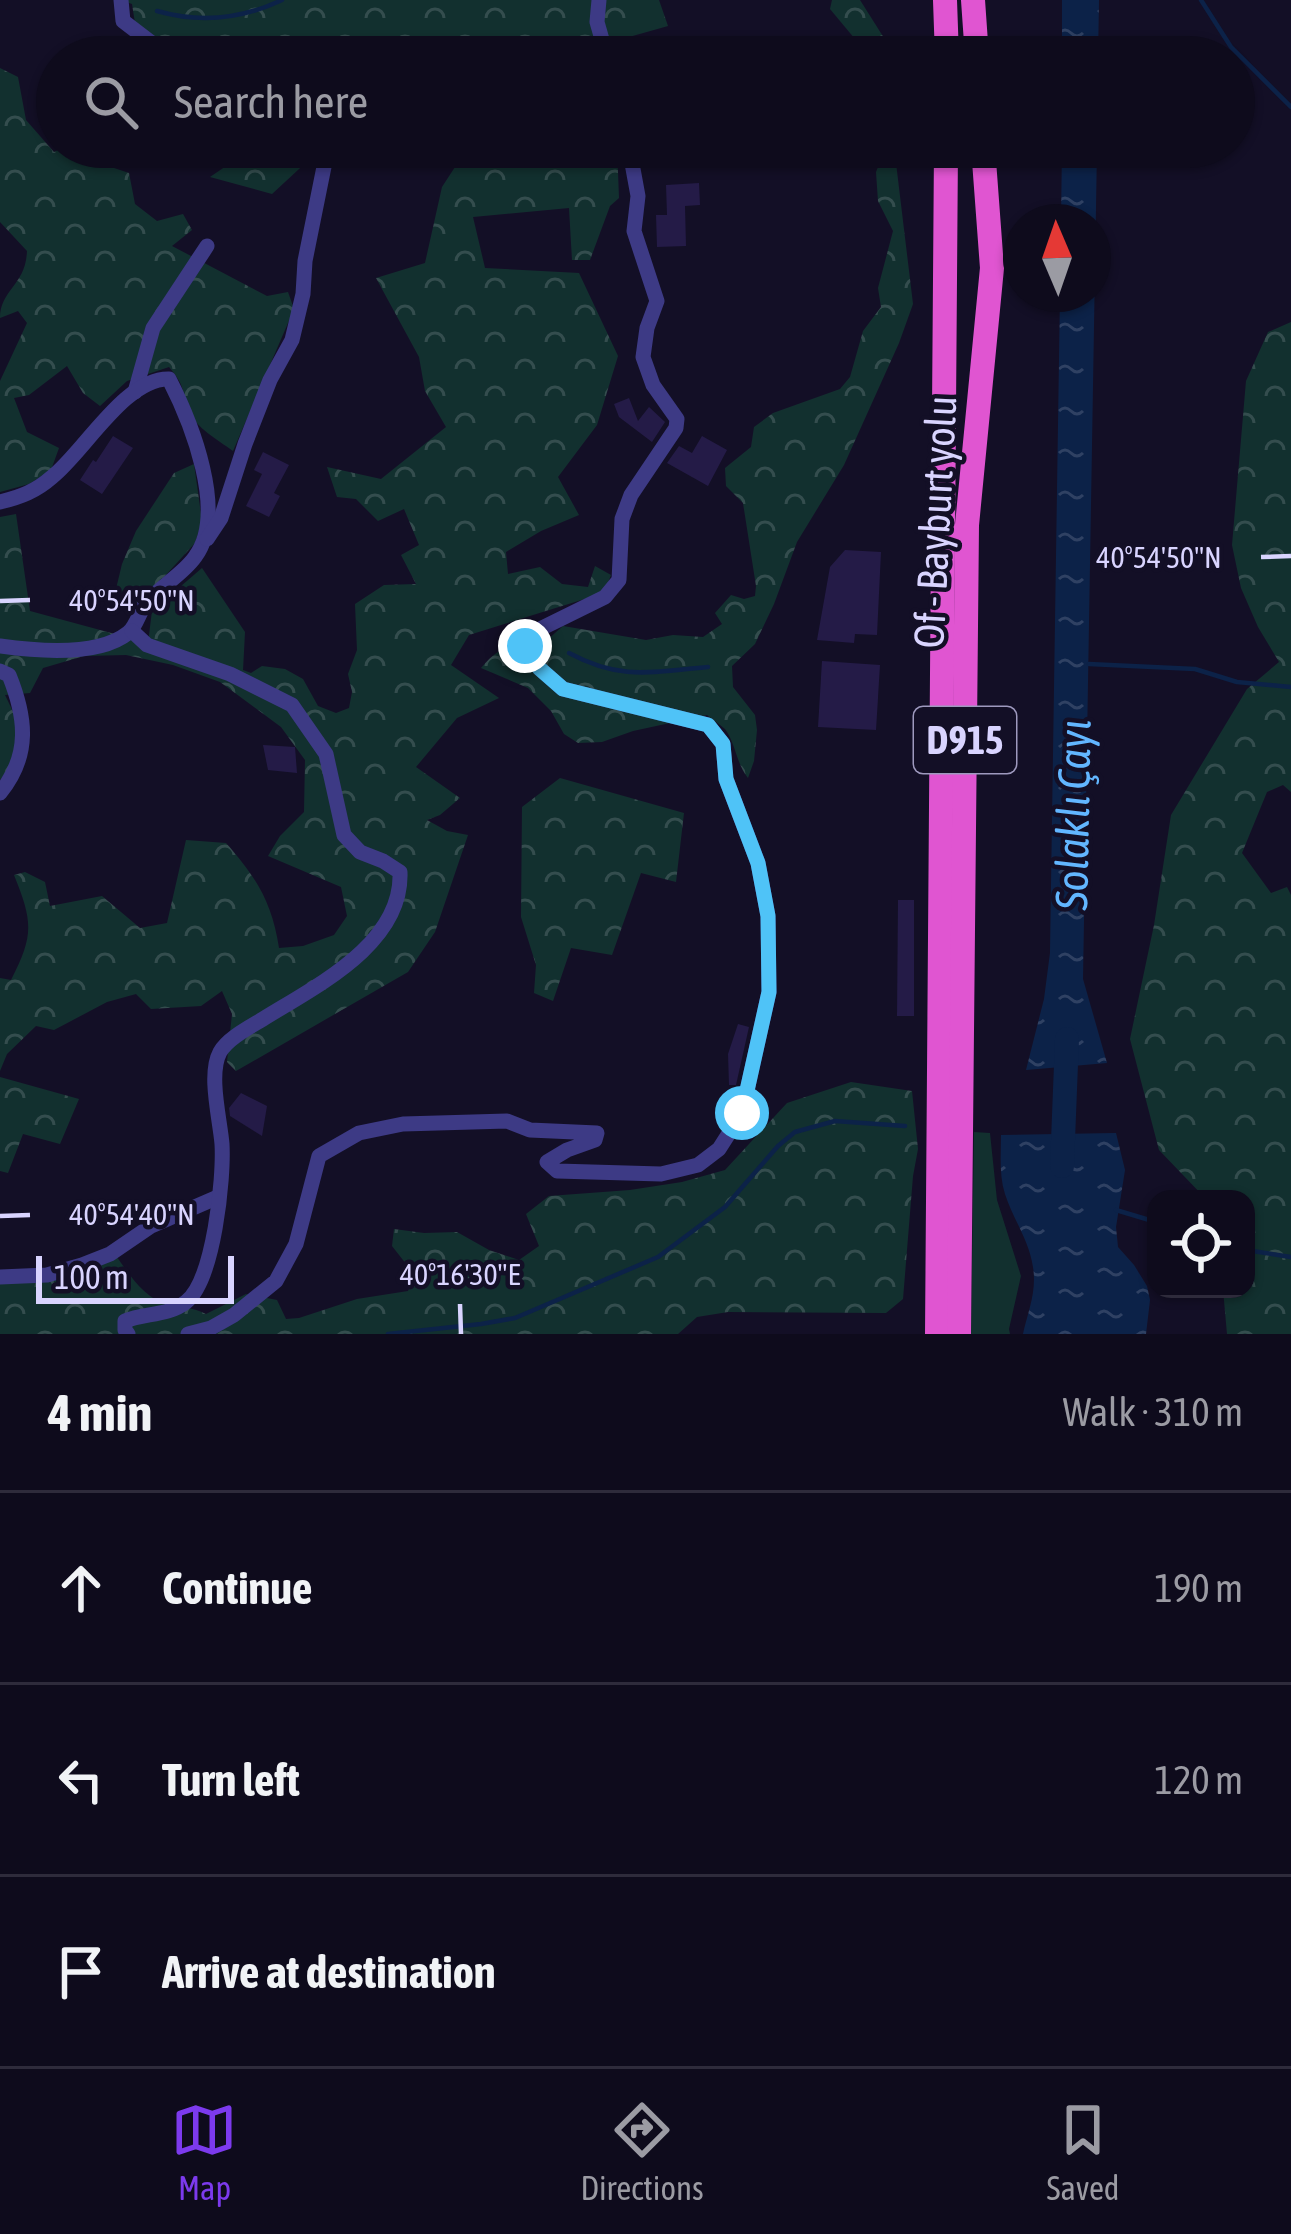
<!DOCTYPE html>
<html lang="en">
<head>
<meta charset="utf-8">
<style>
  body { margin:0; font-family:"Asap Condensed",sans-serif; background:#1c1929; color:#f1f3f6 }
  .controls { position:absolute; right:36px; bottom:36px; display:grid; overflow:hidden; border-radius:24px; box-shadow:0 3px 9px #0004 }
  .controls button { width:108px; height:108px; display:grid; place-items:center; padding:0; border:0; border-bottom:3px solid #2e2b3b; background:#0e0b1c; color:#f1f3f6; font:60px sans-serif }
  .compass { position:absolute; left:1003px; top:204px; width:108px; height:108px; border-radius:50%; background:#0e0b1c; box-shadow:0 3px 9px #0004; rotate:358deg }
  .scale { position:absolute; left:36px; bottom:30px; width:198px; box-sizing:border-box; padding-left:12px; border:6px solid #d9d4ff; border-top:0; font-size:33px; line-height:42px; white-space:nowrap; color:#d9d4ff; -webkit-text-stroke:9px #130f26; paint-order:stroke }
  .stop { position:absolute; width:36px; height:36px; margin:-27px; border:9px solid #4fc3f7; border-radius:50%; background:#fff }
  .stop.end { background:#4fc3f7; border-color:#fff; box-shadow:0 3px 12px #0008 }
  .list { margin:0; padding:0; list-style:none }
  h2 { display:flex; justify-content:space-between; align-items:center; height:156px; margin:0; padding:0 48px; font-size:51px }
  h2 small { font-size:39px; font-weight:400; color:#9b9ba3 }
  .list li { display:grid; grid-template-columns:78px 1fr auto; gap:36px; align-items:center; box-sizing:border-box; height:192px; padding:0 48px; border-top:3px solid #2e2b3b }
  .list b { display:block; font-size:45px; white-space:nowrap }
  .list em { font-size:39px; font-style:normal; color:#9b9ba3 }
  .icon { flex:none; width:66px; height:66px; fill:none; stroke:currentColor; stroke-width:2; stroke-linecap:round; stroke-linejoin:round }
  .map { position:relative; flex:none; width:1291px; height:1334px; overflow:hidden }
  .search { position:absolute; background:#0e0b1c; box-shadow:0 3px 9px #0004; left:36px; right:36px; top:36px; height:132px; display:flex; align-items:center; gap:30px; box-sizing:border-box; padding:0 42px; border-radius:66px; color:#9b9ba3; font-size:45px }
  .sheet { height:732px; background:#0e0b1c }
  nav { display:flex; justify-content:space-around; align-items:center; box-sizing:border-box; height:168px; border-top:3px solid #2e2b3b; background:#0e0b1c; font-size:33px; color:#9b9ba3 }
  nav a { display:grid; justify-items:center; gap:6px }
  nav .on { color:#7c3aed }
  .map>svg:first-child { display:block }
  .forest { fill:url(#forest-crowns) }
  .park { fill:#12302f }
  .water { fill:url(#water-ripples) }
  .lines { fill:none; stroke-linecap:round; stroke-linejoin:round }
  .stream { stroke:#0c2248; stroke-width:4.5 }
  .river { stroke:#0c2248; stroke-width:24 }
  .building { fill:#241b47 }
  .minor { stroke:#3d3a85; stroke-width:15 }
  .trunk { stroke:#e055d1; stroke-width:24 }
  .route { stroke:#4fc3f7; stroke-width:15 }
  .ticks { fill:none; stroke:#d9d4ff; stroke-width:4.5 }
  .labels { text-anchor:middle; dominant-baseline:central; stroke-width:9; stroke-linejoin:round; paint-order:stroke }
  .shield { fill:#130f26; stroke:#9e99be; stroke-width:3 }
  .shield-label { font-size:39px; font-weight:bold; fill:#d9d4ff }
  .street-label { font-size:42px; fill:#d9d4ff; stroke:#130f26 }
  .water-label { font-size:45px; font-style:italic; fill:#62b6ff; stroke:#130f26 }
  .ticks-label { font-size:30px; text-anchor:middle; fill:#d9d4ff; stroke:#130f26; stroke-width:9; stroke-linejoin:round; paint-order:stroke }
</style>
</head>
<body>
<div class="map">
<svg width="1291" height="1334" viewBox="0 0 1291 1334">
  <defs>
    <pattern id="forest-crowns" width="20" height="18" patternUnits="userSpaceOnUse" patternTransform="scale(3)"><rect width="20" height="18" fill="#12302f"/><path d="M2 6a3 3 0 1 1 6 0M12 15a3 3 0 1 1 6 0" fill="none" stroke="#344d4e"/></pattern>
    <pattern id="water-ripples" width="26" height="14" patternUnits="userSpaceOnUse" patternTransform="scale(3)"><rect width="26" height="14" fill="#0c2248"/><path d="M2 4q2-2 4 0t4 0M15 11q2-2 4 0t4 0" fill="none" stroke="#2f4163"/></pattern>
  </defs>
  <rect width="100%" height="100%" fill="#130f26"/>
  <g class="forest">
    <polygon points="121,0 659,0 668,26 629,37 631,57 199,57 173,50 135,23 132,4"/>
    <polygon points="832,0 860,0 896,57 870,57 830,9"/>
    <path d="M0,68L18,77L26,120L54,152L64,147H114L105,165L129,173L135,204L157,221L183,214L192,230L172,246L267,296L288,292L294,309L233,451C217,439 197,429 189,411C180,389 187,388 169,367L127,381L100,406L83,393L67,366L29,395L14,398L27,432L59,448L51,470L29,484L0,492V381L27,323L18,311L0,318C0,290 26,285 27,251L0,222Z"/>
    <polygon points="233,147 316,147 312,157 272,194 210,177 232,162"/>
    <path d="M468,147H617L619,198L610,206L590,260H572L569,208L473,217L485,268L579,273L618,356L597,425L558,477L579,515L541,531L506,552L508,574L540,567L562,584L588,587L595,566L611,575L604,593L469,635L451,665L499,698L457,718L416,767L460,798L440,815L427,820L447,831L468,835L435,932L408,972L236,1071L227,1062L232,1014L222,991L201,1006L151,1009L136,994L107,1002L54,1030L36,1026L7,1054L0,1071V978L11,980C34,935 33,922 14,875L25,872L45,882L50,906L102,896L140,928L167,923L186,840L226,843C256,877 272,902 279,948L303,946L334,935L347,916L341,887L268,856L280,836L304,812L305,760L281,727L220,682L173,665L126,655L84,656L43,668L30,693L5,695L20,726L11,766L0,780V517L16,514L30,611L148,643L152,611L202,568L245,632L243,670L251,673L262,666L285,669L303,679L318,706L336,713L349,708L352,692L348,674L357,650L355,604L384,585L416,584L401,555L419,545L404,509L378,521L356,499L337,497L327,467L381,479L446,427L425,391L419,357L376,278L425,263L442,187Z"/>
    <path d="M886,147L896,163L913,304L899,343L844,465L797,542L774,604L755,644L732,666L733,687L755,715L757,730L754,761L748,778C736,763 736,744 725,729C722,726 710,718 707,715L633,731L602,742L578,743L564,734L551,711L528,688L481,668C505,640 511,648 544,657L547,640L563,626L646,640L673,635L703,637L722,624L715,613L731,595L744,599L755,596L756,586L743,503L726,486L725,468L751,447L754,427L773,413L840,389L850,377L863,331L881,307L878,288L893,231L878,201L876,172Z"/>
    <polygon points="1291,322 1291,792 1283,785 1267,792 1242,853 1271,893 1287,887 1291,895 1291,1334 1227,1334 1223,1289 1246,1289 1246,1199 1206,1199 1159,1150 1130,1039 1154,925 1171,815 1247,689 1279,662 1258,627 1241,588 1232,545 1246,381 1268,332"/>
    <polygon points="194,464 202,521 195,543 133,611 116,589 122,564 136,531 174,473"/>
    <polygon points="560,778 684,813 676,882 641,873 612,955 571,948 553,1001 534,993 536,965 521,917 522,807"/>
    <polygon points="0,1077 79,1099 60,1144 23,1134 8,1173 0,1171"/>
    <path d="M851,1082L912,1091L918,1149L913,1176L903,1299L886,1313L728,1312L697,1317L678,1334H0V1280C50,1286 72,1277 115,1254C127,1272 145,1299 166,1304C180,1308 193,1307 206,1314L246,1294L277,1300L286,1319L299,1318L357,1299L408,1291L414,1274L392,1246L394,1229L424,1233L457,1232L489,1250L519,1260L539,1246L526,1214L549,1196L630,1190L682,1182L725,1170L787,1103Z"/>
  </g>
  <polygon class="park" points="974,1132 990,1133 997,1200 1021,1276 1009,1329 1010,1334 971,1334"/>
  <g class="water">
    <polygon points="1062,0 1099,0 1098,57 1062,57"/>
    <polygon points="1062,147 1097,147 1083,979 1107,1063 1026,1070 1044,999 1050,953 1060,294 1093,294 1093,222 1061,222"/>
    <path d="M1116,1133L1125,1170L1116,1227L1118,1247L1134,1265L1147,1286L1150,1300L1146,1334H1023C1028,1311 1037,1292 1033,1267C1029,1240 1013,1219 1005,1194C999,1175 1001,1155 1001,1135Z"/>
  </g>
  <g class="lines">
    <g class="stream">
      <polyline points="1201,0 1231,47 1291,107"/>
      <path d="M157,11C199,23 242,19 282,0"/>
      <path d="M569,653C621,681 652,672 708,667"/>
      <polyline points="1089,664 1195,669 1237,682 1291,687"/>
      <polyline points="1116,1210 1156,1222"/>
      <polyline points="1246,1250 1291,1257"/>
      <polyline points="388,1334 481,1324 515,1318 658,1257 725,1207 778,1146 795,1132 835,1121 905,1126"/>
    </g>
    <polyline class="river" points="1062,1166 1067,1039"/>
  </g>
  <g class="building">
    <polygon points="699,183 700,205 685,206 686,246 657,247 656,215 667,215 666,185"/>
    <polygon points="629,398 638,421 649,407 665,422 652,442 619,417 614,404"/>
    <polygon points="113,436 133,448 102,494 80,480 93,460 96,462"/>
    <polygon points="702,436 727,450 708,486 667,463 679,446 692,453"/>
    <polygon points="263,452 289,465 274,493 280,496 269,517 246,506 262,474 254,470"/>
    <polygon points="845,550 881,552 877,635 855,634 854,643 817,640 830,567"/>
    <polygon points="822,661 880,665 876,730 818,727"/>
    <polygon points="263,745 295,747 297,773 268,770"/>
    <polygon points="898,900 914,900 914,1016 897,1016"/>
    <polygon points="738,1024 749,1027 736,1085 729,1085 728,1054"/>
    <polygon points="241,1093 267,1106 262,1136 230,1116 229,1108"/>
  </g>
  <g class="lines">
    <g class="minor">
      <polyline points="121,0 123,21 170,57"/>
      <polyline points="599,0 597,22 607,57"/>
      <polyline points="135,392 153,328 207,246"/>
      <path d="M0,502C21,497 36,491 52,477C84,452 125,378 169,379C191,422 228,513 195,557C183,574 161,586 147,602C139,611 137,626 128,633C98,657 36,651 0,646"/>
      <polyline points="207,539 221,518 245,444 270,380 292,340 303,294 305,261 328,147"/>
      <path d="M0,671L9,675C26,717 31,755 0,793"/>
      <polyline points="0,1277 47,1275 82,1265 110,1254 151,1226 218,1197"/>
      <path d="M128,1334L125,1330V1321C145,1313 168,1316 186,1302C214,1280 224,1178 222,1144C220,1119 208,1074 220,1052C228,1038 250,1027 263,1019C316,986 403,944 400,872L383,861L360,852L344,835L326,754L292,705L230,674L147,645L132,631"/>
      <polyline points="188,1334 211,1328 234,1315 276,1281 296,1244 319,1156 359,1133 403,1124 507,1121 530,1130 597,1133 595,1140 567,1150 547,1162 557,1171 661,1174 698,1165 719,1149 742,1113 769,992 768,916 758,863 726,779 723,744 708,725 563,689 539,668 525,647 538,630 605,597 619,580 622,519 631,495 676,428 677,419 653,385 643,357 647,328 657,301 634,231 638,196 629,147"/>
    </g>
    <g class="trunk">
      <polyline points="945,0 947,57"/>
      <polyline points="973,0 977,57"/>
      <polyline points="937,1334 946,147"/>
      <polyline points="959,1334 967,525 992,268 983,147"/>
    </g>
  </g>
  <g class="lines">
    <polyline class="route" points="525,646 539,668 563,689 708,725 723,744 726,779 758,863 768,916 769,992 742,1113"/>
  </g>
  <path class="ticks" d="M1261,557L1291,556M0,601L30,600M0,1216L30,1215M460,1304L461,1334"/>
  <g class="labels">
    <rect class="shield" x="914" y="707" width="102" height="66" rx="9"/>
    <g class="shield-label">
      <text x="965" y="740">D915</text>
    </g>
    <g class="street-label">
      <text transform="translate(935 522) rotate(-87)">Of - Bayburt yolu</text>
    </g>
    <g class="water-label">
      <text transform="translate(1073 815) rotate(-89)">Solaklı Çayı</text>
    </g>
  </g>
  <g class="ticks-label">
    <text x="1159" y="568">40°54'50"N</text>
    <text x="132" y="611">40°54'50"N</text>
    <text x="132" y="1225">40°54'40"N</text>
    <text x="460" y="1285">40°16'30"E</text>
  </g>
</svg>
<div class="controls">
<button><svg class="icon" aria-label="locate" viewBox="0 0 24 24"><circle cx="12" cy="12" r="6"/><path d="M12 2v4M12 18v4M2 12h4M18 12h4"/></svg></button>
</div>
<svg class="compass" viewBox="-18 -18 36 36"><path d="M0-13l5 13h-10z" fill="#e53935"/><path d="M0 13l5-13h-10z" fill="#9b9ba3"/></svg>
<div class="scale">100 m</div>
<div class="stop" style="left:742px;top:1113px"></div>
<div class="stop end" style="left:525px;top:646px"></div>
<div class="search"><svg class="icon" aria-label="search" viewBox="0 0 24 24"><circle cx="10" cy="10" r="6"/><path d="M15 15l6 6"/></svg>Search here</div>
</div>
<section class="sheet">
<h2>4 min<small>Walk · 310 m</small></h2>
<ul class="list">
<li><svg class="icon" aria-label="ahead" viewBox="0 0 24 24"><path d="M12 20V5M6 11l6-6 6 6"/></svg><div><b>Continue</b></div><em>190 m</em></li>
<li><svg class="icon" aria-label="left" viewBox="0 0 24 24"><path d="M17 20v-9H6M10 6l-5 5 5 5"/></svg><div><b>Turn left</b></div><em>120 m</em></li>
<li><svg class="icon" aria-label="arrive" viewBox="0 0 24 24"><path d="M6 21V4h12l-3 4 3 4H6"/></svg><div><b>Arrive at destination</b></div></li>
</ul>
</section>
<nav>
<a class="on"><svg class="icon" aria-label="map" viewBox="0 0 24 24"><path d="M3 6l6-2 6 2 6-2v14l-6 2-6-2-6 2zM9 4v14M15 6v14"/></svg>Map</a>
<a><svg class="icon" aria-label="directions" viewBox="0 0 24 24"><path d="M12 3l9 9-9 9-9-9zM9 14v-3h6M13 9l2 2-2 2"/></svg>Directions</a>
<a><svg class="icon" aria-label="saved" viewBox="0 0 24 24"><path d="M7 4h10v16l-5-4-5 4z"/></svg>Saved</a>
</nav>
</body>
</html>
